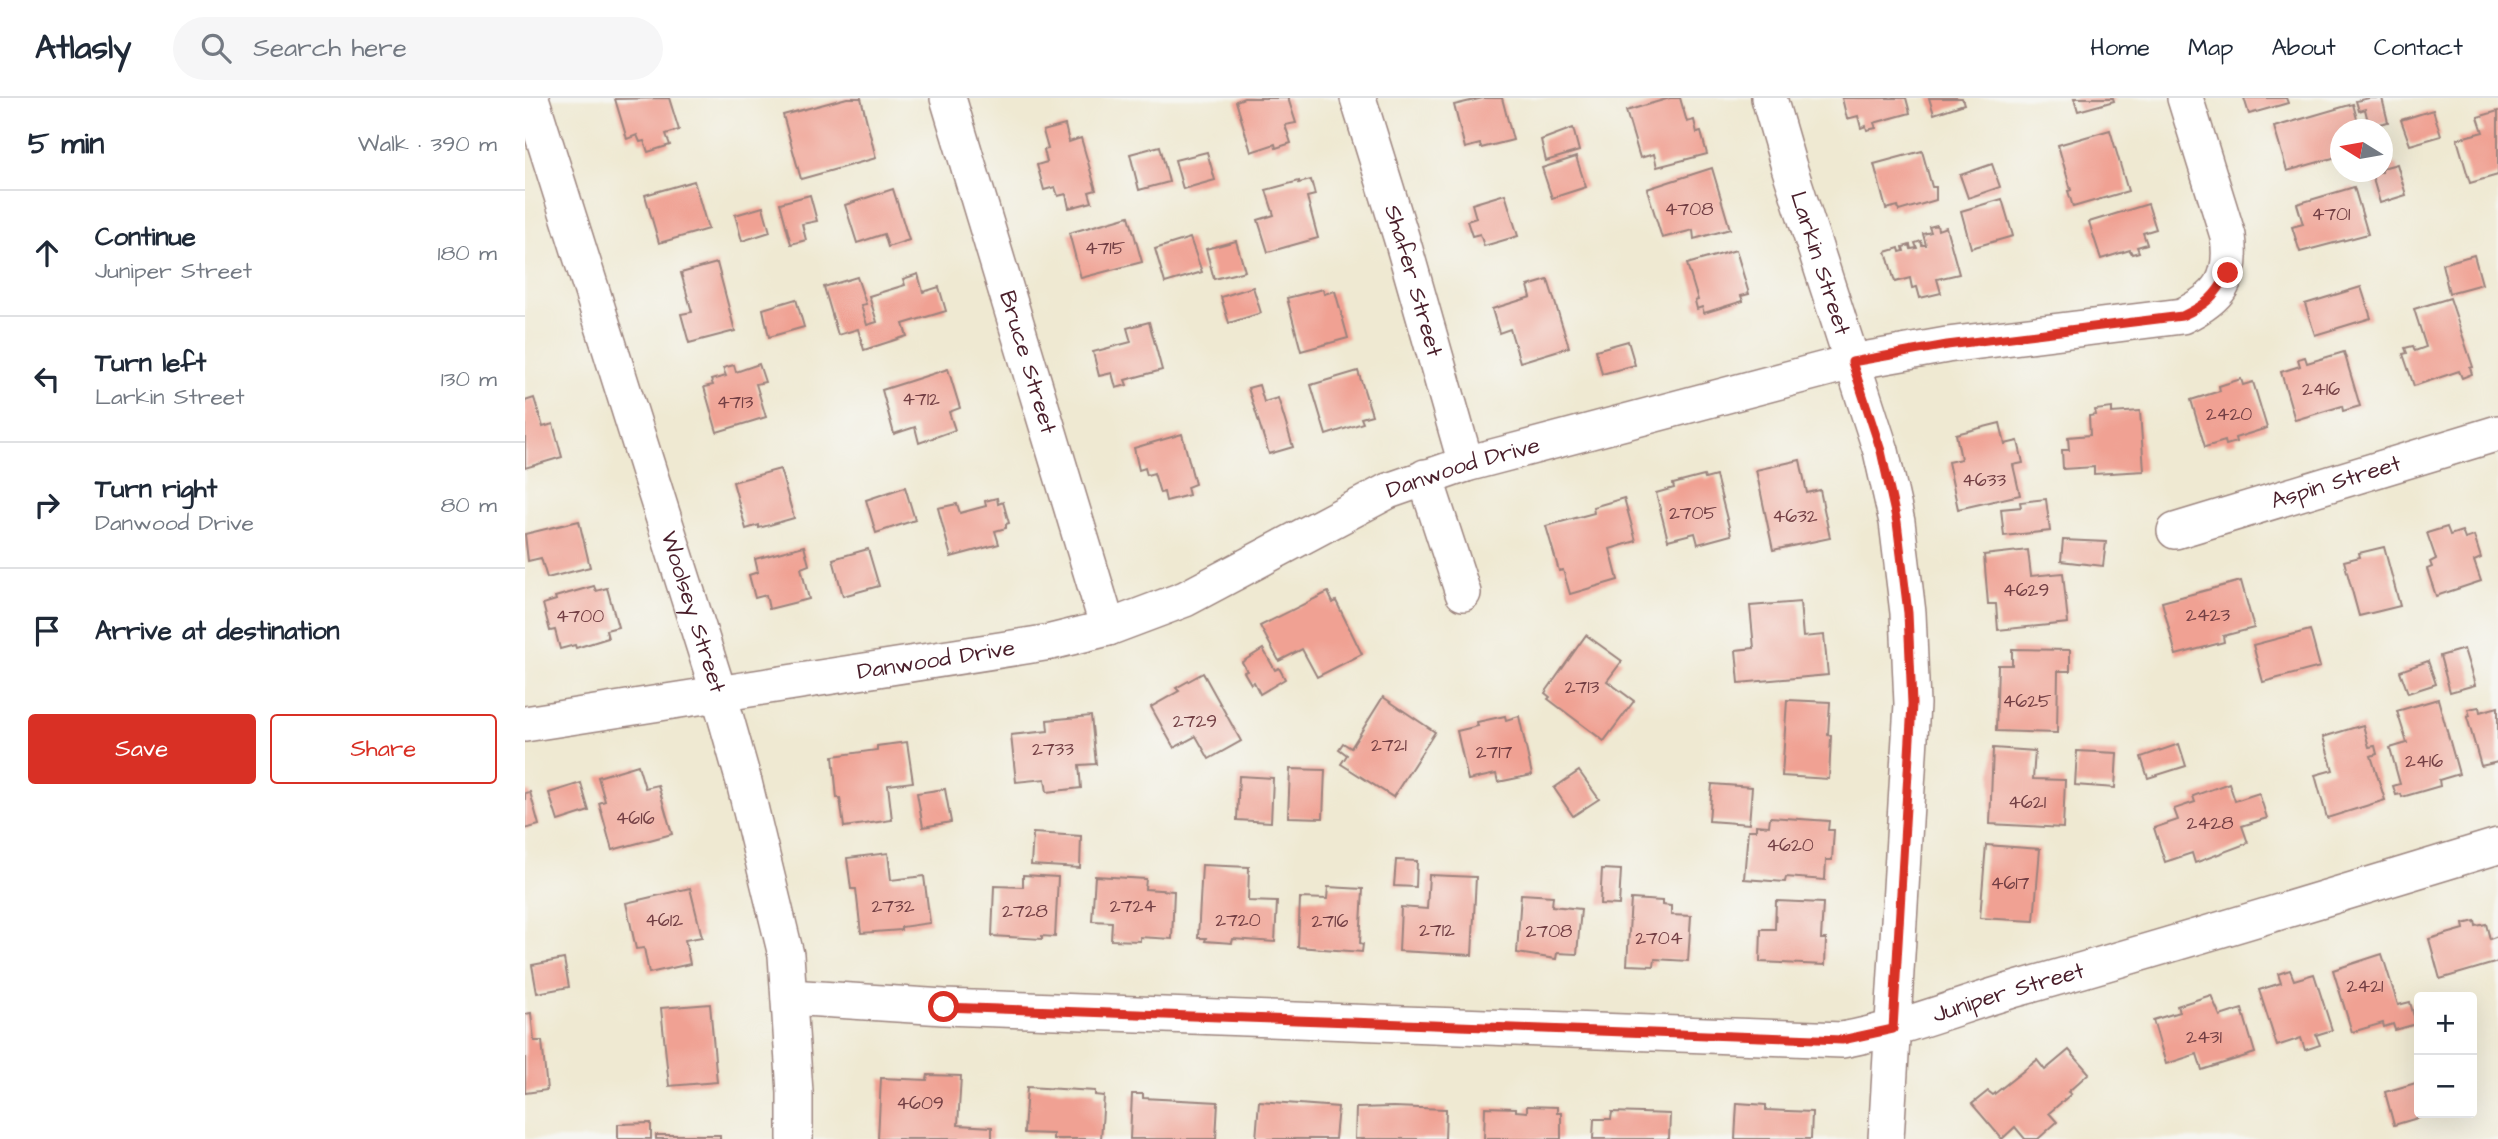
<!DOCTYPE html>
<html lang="en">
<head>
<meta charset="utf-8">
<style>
  body { margin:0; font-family:"Architects Daughter",sans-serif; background:#f6f6f7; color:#1f2937 }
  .controls { position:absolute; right:21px; bottom:21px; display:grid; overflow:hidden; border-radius:7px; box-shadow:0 7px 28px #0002 }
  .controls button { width:63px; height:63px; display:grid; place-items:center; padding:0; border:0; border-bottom:2px solid #e0e1e3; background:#fff; color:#1f2937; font:35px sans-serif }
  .compass { position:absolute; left:1805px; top:21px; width:63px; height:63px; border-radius:50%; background:#fff; box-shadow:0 7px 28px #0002; rotate:281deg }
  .stop { position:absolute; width:21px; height:21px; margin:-16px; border:5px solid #d93025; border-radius:50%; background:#fff }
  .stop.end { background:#d93025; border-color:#fff; box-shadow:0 2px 7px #0008 }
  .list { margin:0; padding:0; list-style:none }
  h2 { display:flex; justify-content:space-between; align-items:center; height:91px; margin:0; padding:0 28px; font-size:30px }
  h2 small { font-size:23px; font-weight:400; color:#747a83 }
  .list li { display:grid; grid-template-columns:46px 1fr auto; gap:21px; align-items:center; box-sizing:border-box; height:126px; padding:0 28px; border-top:2px solid #e0e1e3 }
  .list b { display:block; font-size:26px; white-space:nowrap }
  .list p { margin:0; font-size:23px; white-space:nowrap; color:#747a83 }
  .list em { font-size:23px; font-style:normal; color:#747a83 }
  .actions { display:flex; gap:14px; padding:21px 28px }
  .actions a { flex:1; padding:16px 0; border:2px solid #d93025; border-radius:7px; text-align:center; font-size:24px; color:#d93025 }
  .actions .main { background:#d93025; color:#fff }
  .icon { flex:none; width:38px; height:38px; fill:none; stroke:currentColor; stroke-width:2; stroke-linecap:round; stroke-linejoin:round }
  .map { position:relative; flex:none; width:1973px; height:1041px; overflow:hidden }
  header { display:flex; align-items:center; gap:42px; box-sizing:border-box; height:98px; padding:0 35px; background:#fff; border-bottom:2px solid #e0e1e3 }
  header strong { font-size:33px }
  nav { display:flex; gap:38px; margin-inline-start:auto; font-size:24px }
  .search { width:490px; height:63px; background:#f6f6f7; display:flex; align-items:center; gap:18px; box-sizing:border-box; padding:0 24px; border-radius:38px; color:#747a83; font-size:26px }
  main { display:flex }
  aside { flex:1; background:#fff }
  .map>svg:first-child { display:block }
  .building { fill:#f0a193 }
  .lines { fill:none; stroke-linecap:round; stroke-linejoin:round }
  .street-casing { stroke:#9c847e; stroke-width:38 }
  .street { stroke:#fff; stroke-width:35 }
  .route { stroke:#d93025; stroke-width:9 }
  .labels { text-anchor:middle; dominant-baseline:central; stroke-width:5; stroke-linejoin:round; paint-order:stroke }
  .number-label { font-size:19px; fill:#744045 }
  .street-label { font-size:23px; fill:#4a1f2b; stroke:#f6f6f2 }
</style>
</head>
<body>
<header>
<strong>Atlasly</strong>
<div class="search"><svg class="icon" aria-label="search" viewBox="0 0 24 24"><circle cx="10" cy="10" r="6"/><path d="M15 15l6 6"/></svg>Search here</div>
<nav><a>Home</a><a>Map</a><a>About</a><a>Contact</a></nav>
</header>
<main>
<aside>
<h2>5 min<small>Walk · 390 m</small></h2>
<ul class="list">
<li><svg class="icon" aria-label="ahead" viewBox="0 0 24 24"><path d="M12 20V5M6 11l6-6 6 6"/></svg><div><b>Continue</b><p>Juniper Street</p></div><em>180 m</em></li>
<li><svg class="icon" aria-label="left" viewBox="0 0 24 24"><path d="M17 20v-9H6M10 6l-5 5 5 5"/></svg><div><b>Turn left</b><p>Larkin Street</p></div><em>130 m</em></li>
<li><svg class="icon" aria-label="right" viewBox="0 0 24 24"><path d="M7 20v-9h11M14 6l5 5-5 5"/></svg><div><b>Turn right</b><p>Danwood Drive</p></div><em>80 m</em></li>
<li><svg class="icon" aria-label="arrive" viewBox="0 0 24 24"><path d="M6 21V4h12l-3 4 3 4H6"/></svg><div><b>Arrive at destination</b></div></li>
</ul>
<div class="actions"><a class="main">Save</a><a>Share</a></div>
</aside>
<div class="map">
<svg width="1973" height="1041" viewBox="0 0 1973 1041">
  <rect width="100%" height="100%" fill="#f6f6f2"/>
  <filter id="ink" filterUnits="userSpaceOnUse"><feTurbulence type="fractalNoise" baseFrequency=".0143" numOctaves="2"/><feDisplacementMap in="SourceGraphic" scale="14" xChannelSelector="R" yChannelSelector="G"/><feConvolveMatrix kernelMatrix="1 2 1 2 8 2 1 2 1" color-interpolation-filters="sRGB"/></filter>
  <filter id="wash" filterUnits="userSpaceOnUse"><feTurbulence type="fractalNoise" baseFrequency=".00686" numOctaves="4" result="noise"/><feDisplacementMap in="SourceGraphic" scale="28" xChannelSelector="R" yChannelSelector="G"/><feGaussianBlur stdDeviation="1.57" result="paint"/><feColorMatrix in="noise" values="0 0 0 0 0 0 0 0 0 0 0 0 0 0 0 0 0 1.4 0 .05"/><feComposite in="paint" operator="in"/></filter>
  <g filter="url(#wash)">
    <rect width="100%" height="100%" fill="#efe9d2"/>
    <g id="blocks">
      <g class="building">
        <polygon points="144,0 154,32 141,36 145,47 123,54 119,43 115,44 112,37 102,41 90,1"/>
        <polygon points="322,0 336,0 351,60 276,81 258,17"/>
        <polygon points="719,0 763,0 771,25 760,27 766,45 751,50 750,46 726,54 711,3"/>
        <polygon points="958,0 977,0 988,42 956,50 955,46 940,50 929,7"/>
        <polygon points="1145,0 1155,0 1162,24 1169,22 1172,35 1176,34 1182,56 1132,69 1129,56 1115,60 1101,13"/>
        <polygon points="1317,0 1381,0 1385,15 1349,25 1351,30 1342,32 1341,28 1336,30 1333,18 1322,21"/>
        <polygon points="1404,0 1437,0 1439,6 1409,16"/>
        <polygon points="1549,0 1588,0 1589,3 1553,13"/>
        <polygon points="1719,0 1761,0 1763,5 1724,16"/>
        <polygon points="1844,0 1857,0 1863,24 1844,28 1840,11 1834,13 1831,3"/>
        <polygon points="1828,6 1835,32 1815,32 1815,58 1762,73 1749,29"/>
        <polygon points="1908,12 1916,38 1885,47 1876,22"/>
        <polygon points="1973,13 1973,77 1945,85 1932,41 1958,34 1953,19"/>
        <polygon points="540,27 544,44 556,40 571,92 564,94 567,104 544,110 541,96 533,98 530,89 519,92 512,67 522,64 519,52 523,51 518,33"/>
        <polygon points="1048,30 1054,53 1021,63 1016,42"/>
        <polygon points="1585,32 1603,93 1548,109 1543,93 1546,92 1533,47"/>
        <polygon points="635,48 644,84 614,92 605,56"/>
        <polygon points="1397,53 1407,89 1411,89 1411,102 1374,113 1373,108 1361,111 1349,66"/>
        <polygon points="682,54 690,82 658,91 650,62"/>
        <polygon points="1051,59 1061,89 1027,100 1017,70"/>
        <polygon points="1467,66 1475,89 1443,100 1435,77"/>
        <polygon points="1872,66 1881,97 1855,105 1846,74 1857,74 1857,70"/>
        <polygon points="1187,70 1205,131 1169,141 1168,132 1137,140 1122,91"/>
        <polygon points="786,82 790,97 782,99 793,140 743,154 733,122 749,117 741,92 774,83 774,85"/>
        <polygon points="169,83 183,131 134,145 120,97"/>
        <polygon points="1829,89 1843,136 1775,154 1767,129 1778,126 1772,106"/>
        <polygon points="368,91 384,142 363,149 359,136 332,145 320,107"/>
        <polygon points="980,96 993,138 959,148 955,136 947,138 942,123 951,120 947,106"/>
        <polygon points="285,97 292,123 277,126 281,142 266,146 255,105"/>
        <polygon points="1477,101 1488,138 1446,150 1436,113"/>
        <polygon points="1623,106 1631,131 1618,135 1622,146 1612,149 1614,154 1607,156 1605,152 1576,161 1564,124"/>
        <polygon points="238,109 245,134 217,143 210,117"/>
        <polygon points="604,118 617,164 556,180 544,135"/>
        <polygon points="1412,127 1413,132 1421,129 1434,176 1412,181 1416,195 1395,200 1392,189 1387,190 1385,180 1370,184 1361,154 1374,150 1375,154 1379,153 1378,149 1385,147 1386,151 1392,150 1390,145 1396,143 1397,147 1401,147 1398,136 1406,134 1404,129"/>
        <polygon points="665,140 677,174 640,185 630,151"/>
        <polygon points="711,143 720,173 689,181 681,151"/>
        <polygon points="1211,152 1224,196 1216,198 1218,203 1179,215 1177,209 1172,211 1170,203 1173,202 1162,166"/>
        <polygon points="1949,157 1957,186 1924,195 1917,166"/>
        <polygon points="192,165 210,233 164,245 156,216 167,214 156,175"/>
        <polygon points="393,176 398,194 414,189 421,213 378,226 382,238 339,252 333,231 313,237 299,189 332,179 341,206 336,207 342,227 352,224 344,198 380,187 378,181"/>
        <polygon points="1023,182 1044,249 995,264 985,231 974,235 967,211 1006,199 1003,188"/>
        <polygon points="728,189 736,215 704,225 696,199"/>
        <polygon points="1836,189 1846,220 1790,237 1780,206"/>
        <polygon points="798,191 799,196 810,193 823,240 776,253 762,200"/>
        <polygon points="1925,200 1948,269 1945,270 1947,276 1937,280 1934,273 1889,288 1878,256 1882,255 1880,250 1888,248 1890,253 1901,249 1889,211"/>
        <polygon points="271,201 279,229 244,239 238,211"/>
        <polygon points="624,224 637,272 600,282 602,287 591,290 587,275 574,278 568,254 606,244 602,230"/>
        <polygon points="1103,243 1110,267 1077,276 1071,252"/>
        <polygon points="1819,254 1835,308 1818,313 1817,308 1770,322 1756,274 1775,268 1773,261 1780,259 1782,265"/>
        <polygon points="234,266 240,284 231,286 241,319 192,334 179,289 188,287 186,282 201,278 198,270 209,267 211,274"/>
        <polygon points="423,271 435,310 424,314 430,332 394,345 390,329 369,336 357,292"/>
        <polygon points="833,273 847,317 836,320 838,325 801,337 786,287"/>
        <polygon points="1716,281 1718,287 1728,284 1742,330 1710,340 1711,344 1701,347 1700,343 1680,349 1666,302 1695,293 1694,288"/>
        <polygon points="734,287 739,304 753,300 768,349 744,356 723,290"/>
        <polygon points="9,300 18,329 28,326 37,359 0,370 0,303"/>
        <polygon points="1587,310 1587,315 1615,313 1619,373 1569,376 1569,369 1538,371 1537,352 1544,352 1543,339 1565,337 1564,318 1571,317 1570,312"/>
        <polygon points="1475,325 1480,346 1493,343 1498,365 1488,367 1495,397 1433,411 1423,364 1436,361 1431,336"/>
        <polygon points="657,336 670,386 662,389 664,397 641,403 639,394 635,395 629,375 622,377 620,370 614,372 609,350"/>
        <polygon points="1275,362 1282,395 1295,392 1305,440 1248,452 1231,372"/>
        <polygon points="255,371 269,420 234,430 234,427 221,431 208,384"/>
        <polygon points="1179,378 1180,381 1191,378 1206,437 1173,446 1170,435 1143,442 1131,395 1149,390 1148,386"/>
        <polygon points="380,389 390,422 351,435 341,402"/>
        <polygon points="472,400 473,406 478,404 484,425 481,426 481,430 470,433 474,446 426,459 413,410 432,406 435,415 461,408 460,403"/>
        <polygon points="1099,400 1111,443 1085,451 1093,482 1045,496 1038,472 1034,473 1021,428 1069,415 1068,409"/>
        <polygon points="1521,401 1525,433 1479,438 1476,411 1496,409 1495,404"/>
        <polygon points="54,423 65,469 22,480 16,460 3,463 0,436"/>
        <polygon points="1922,429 1925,437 1937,433 1940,441 1949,438 1956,460 1949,463 1956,483 1911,498 1902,471 1907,469 1905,464 1911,461 1902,435"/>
        <polygon points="1538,442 1581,444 1578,468 1536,463"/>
        <polygon points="279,448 284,467 276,470 284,501 244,511 241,497 230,500 224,477 233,474 230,461"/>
        <polygon points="1859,449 1875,508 1834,518 1819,463 1835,459 1834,455"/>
        <polygon points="343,451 354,488 318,498 308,461"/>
        <polygon points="1503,452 1506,478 1538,475 1543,525 1473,532 1471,506 1463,506 1459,457"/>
        <polygon points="1716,483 1729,530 1698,538 1699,544 1651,557 1637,504"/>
        <polygon points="69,488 71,493 82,490 93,529 81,532 83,540 51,550 50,547 35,551 30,532 25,533 18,506 31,502 30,499"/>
        <polygon points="803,494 808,505 811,503 837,556 792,579 777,551 754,563 735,528"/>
        <polygon points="1275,504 1278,539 1299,537 1303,577 1214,585 1211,552 1229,550 1225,508"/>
        <polygon points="1785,532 1795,569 1738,584 1728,547"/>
        <polygon points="1061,537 1097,563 1082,583 1109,603 1079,643 1023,601 1025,599 1020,595"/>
        <polygon points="738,551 750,572 754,570 760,581 735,596 729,584 726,586 719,574 722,573 717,564"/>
        <polygon points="1487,551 1545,552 1545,573 1533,573 1532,635 1471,633 1473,567 1487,567"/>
        <polygon points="1939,551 1950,587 1925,594 1915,558"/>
        <polygon points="1903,563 1911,586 1883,595 1875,573"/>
        <polygon points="678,575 716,643 684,661 671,638 649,650 626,609 654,593 651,590"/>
        <polygon points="858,599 910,634 868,699 816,666 822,657 814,651 818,645 826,650"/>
        <polygon points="1913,601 1934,676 1914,682 1915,688 1877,699 1876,696 1871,697 1868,688 1875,686 1865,650 1882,645 1872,613"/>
        <polygon points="1262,602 1305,604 1303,637 1306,638 1304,681 1257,678"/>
        <polygon points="1954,609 1955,614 1973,609 1973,664 1956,668 1942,619 1945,618 1943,611"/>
        <polygon points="566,618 571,666 554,667 556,690 522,694 520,681 491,684 486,637 523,633 522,622"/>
        <polygon points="980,618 981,622 994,618 1007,677 973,684 971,676 943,682 932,633 953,628 952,624"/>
        <polygon points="1838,627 1844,649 1850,648 1852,656 1846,658 1860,702 1802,720 1790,677 1808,672 1798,639"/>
        <polygon points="382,644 388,684 363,687 367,722 319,729 315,700 312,700 308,658 352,652 352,648"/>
        <polygon points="1654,646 1661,668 1623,680 1616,659"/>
        <polygon points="1468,650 1510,653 1508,681 1540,682 1538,730 1465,726"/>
        <polygon points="1552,653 1592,655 1590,690 1550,687"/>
        <polygon points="113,667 120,690 133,687 147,736 87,752 74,705 80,703 73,679"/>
        <polygon points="765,671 800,672 798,720 763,719"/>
        <polygon points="1054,673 1074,701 1048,718 1029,690"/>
        <polygon points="714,678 748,680 746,724 712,722"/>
        <polygon points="56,685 64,713 33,723 24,695"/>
        <polygon points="1704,685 1710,703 1734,695 1742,720 1717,728 1723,745 1670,765 1667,755 1640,764 1629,730 1653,722 1649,711 1670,704 1668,698"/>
        <polygon points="1187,686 1227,689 1224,726 1184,723"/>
        <polygon points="420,691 426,724 398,729 392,695"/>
        <polygon points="5,694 14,727 0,731 0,695"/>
        <polygon points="1245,719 1304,723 1303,732 1309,732 1307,762 1301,762 1300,782 1261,779 1260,784 1219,781 1223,732 1231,732 1231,727 1244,728"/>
        <polygon points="508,735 556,738 555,770 506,767"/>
        <polygon points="1461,747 1515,751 1509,823 1455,820"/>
        <polygon points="363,755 366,782 399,778 405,825 376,829 376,832 336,835 331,791 326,791 322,760"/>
        <polygon points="871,762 892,763 891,789 869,788"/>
        <polygon points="677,767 724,769 723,803 752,804 750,844 708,841 707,845 680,843 681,840 673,840"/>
        <polygon points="1077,771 1096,772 1094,807 1075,806"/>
        <polygon points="498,777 533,779 530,839 517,838 517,841 467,838 469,788 498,789"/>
        <polygon points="904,777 951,779 947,857 874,853 876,809 902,811"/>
        <polygon points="570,778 621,781 620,791 649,793 647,841 615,839 615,843 586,842 587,824 567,823"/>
        <polygon points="803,789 838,791 835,845 838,846 837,854 773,849 775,800 802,801"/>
        <polygon points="165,790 177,839 160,842 165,866 124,875 119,850 111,851 101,805"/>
        <polygon points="996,796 1028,798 1027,808 1056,811 1052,856 1032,855 1031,861 992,855"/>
        <polygon points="1106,801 1137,803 1137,807 1146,808 1146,817 1166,818 1163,863 1130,861 1129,868 1102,867"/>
        <polygon points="1251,803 1298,805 1296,841 1301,841 1300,867 1235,864 1236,831 1250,831"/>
        <polygon points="1950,823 1951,828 1961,826 1965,841 1973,838 1973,864 1915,881 1904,841 1939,831 1938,826"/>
        <polygon points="1857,856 1873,907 1885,904 1891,926 1870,932 1868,926 1859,929 1858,925 1827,934 1808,872"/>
        <polygon points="39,861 44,889 12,895 7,867"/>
        <polygon points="1765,872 1769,882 1789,876 1807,932 1791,937 1795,947 1780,952 1776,940 1752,948 1734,892 1756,885 1753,876"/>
        <polygon points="1686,897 1695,918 1717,911 1730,955 1677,972 1672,956 1641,966 1628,922 1654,914 1652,908"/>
        <polygon points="185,906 192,984 144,988 136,910"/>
        <polygon points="6,915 9,943 17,943 22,992 0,995 0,916"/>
        <polygon points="1544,952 1564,975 1543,994 1546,996 1524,1015 1532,1024 1513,1041 1500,1041 1490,1029 1477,1041 1447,1006 1463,993 1468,997 1512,962 1520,972"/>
        <polygon points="403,977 436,978 433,1027 467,1029 467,1041 353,1041 356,980 402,982"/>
        <polygon points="1894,984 1894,1015 1909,1015 1869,1027 1860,994"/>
        <polygon points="502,989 570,993 570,997 579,998 576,1041 528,1041 528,1036 499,1035"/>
        <polygon points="607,996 618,996 618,1000 693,1004 691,1041 605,1041"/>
        <polygon points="734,1003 813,1009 810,1041 731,1041"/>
        <polygon points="1212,1005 1241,1007 1241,1012 1287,1014 1286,1041 1210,1041"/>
        <polygon points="1002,1008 1032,1009 1032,1015 1036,1015 1036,1041 959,1041 960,1009 991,1010 991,1013 1002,1014"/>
        <polygon points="868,1009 921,1011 920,1041 830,1041 831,1010"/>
        <polygon points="1087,1014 1145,1016 1144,1041 1068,1041 1069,1021 1086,1021"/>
        <polygon points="126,1025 126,1041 93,1041 93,1026"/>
        <rect x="131" y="1037" width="64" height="4"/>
      </g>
    </g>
  </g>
  <g filter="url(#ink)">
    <use href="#blocks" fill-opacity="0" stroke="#9c847e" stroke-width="2"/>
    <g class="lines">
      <defs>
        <g id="street">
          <path id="s1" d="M6,0L194,596L219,684L261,857L270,995V1041"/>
          <path id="s2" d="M423,0L583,530"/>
          <path id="s3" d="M833,0L878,145L941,366"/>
          <path id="s4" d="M1244,0L1264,69L1356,353L1372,424L1383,515L1387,606L1361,1041"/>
          <polyline points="900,379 938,495"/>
          <path id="s5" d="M1650,433L1973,335"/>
          <path id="s6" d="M0,626L526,544L583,530L660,501L863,393L941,366L1327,264L1422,247L1657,218C1695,200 1709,181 1703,138L1660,0"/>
          <path id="s7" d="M264,899L419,909L1317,942C1378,931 1435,907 1495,890C1655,845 1814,796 1973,748"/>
        </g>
      </defs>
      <use href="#street" class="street-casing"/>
      <use href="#street" class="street"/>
    </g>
  </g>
  <g class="lines" filter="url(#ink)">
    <path class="route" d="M419,909L1317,942L1368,931L1387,606L1383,515L1372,424L1356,353L1327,264L1422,247L1657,218C1681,207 1690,199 1703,175"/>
  </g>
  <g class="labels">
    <g class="number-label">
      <text x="1164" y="111">4708</text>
      <text x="1806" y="116">4701</text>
      <text x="580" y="150">4715</text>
      <text x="1796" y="291">2416</text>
      <text x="396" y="301">4712</text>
      <text x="210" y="304">4713</text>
      <text x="1704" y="316">2420</text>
      <text x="1459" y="382">4633</text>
      <text x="1168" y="415">2705</text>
      <text x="1270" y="418">4632</text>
      <text x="1501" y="492">4629</text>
      <text x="1683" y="517">2423</text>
      <text x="55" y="518">4700</text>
      <text x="1057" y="589">2713</text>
      <text x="1502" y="603">4625</text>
      <text x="670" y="623">2729</text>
      <text x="864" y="647">2721</text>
      <text x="528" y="651">2733</text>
      <text x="969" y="654">2717</text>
      <text x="1899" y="663">2416</text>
      <text x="1502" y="704">4621</text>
      <text x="110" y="720">4616</text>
      <text x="1685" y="725">2428</text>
      <text x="1265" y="747">4620</text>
      <text x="1485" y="785">4617</text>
      <text x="368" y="808">2732</text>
      <text x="608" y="808">2724</text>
      <text x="500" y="813">2728</text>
      <text x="139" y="822">4612</text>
      <text x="713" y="822">2720</text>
      <text x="805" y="823">2716</text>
      <text x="912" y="832">2712</text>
      <text x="1024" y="833">2708</text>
      <text x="1134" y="840">2704</text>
      <text x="1840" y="888">2421</text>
      <text x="1679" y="939">2431</text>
      <text x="395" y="1005">4609</text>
    </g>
    <g class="street-label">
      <text stroke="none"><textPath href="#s4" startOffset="173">Larkin Street</textPath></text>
      <text stroke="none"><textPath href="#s3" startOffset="191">Shafer Street</textPath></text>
      <text stroke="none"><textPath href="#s2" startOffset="276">Bruce Street</textPath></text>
      <text stroke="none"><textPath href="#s6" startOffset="982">Danwood Drive</textPath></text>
      <text stroke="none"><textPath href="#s5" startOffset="168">Aspin Street</textPath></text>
      <text stroke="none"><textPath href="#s1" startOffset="539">Woolsey Street</textPath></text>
      <text stroke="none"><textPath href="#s6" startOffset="416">Danwood Drive</textPath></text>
      <text stroke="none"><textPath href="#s7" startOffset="1227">Juniper Street</textPath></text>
    </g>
  </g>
</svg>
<div class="controls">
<button>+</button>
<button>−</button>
</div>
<svg class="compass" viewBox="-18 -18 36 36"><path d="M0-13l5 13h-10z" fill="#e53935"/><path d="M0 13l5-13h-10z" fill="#747a83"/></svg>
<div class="stop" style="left:419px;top:909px"></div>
<div class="stop end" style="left:1703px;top:175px"></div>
</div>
</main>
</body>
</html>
